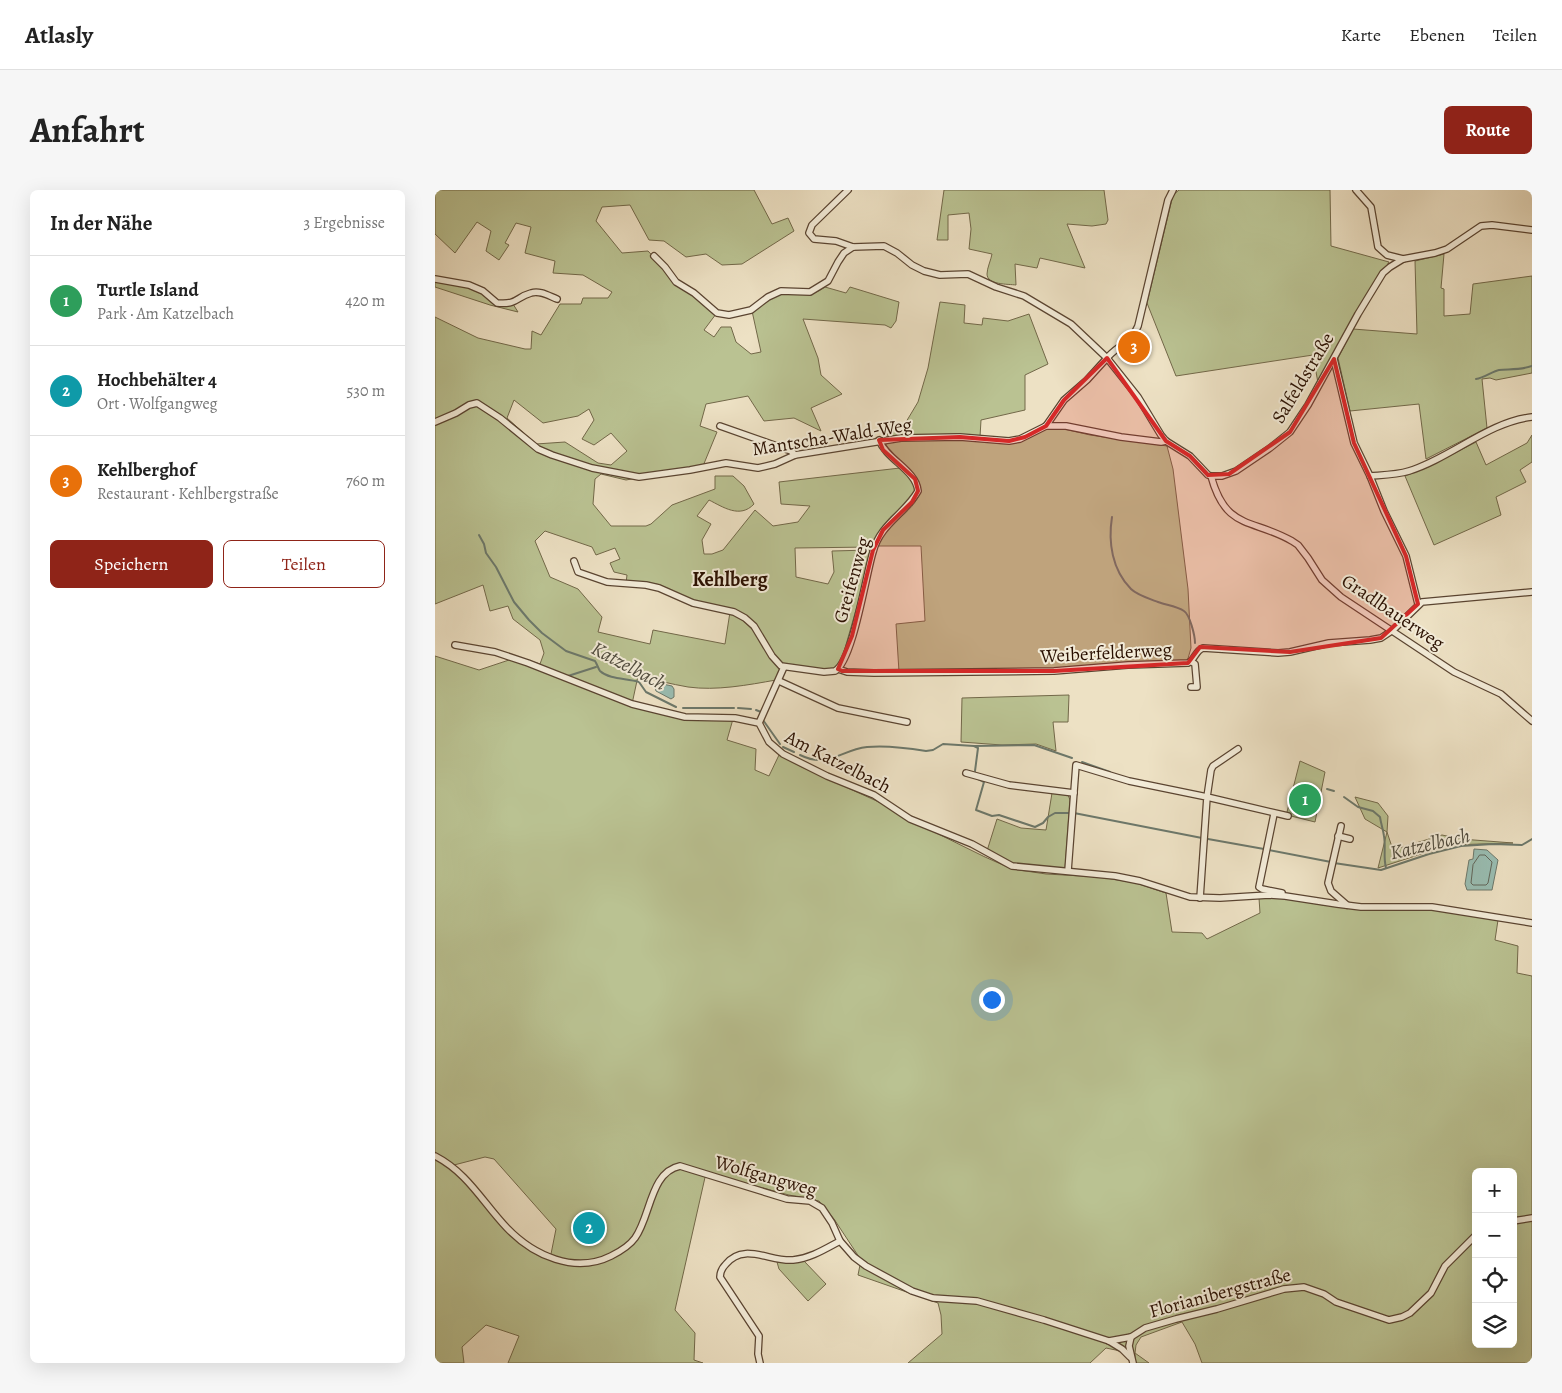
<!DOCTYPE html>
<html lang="de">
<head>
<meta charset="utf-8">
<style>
  body { margin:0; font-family:Alegreya,serif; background:#f6f6f6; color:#222 }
  .controls { position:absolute; right:15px; bottom:15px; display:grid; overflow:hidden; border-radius:8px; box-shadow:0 5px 20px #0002 }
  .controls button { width:45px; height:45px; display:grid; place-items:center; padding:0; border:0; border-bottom:1px solid #e0e0e0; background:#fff; color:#222; font:25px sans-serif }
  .you { position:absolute; left:556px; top:809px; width:18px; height:18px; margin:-12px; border:4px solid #fff; border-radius:50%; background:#1a73e8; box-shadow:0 0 0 8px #1a73e833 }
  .badge { display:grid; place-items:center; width:32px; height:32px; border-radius:50%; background:#8f2418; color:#fff; font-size:16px; font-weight:700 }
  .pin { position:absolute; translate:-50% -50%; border:2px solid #fff; box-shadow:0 1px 5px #0006 }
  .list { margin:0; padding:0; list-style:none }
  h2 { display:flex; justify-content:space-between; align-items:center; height:65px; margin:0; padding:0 20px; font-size:21px }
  h2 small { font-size:16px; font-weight:400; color:#767676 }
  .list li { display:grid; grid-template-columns:32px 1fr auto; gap:15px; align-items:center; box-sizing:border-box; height:90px; padding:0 20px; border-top:1px solid #e0e0e0 }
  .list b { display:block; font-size:19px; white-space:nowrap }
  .list p { margin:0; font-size:16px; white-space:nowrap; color:#767676 }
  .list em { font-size:16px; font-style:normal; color:#767676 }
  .actions { display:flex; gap:10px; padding:15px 20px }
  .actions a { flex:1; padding:11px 0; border:1px solid #8f2418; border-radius:8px; text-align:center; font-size:18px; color:#8f2418 }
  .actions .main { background:#8f2418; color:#fff }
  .icon { flex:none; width:28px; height:28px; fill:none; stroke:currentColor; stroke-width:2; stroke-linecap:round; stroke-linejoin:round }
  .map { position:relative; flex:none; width:1097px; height:1173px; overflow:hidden; border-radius:8px }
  header { display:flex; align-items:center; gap:30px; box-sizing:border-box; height:70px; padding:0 25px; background:#fff; border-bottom:1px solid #e0e0e0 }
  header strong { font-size:24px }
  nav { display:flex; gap:28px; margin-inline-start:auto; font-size:18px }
  .intro { display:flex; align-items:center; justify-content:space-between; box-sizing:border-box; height:120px; padding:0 30px }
  h1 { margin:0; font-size:35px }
  .button { padding:12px 22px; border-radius:8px; background:#8f2418; color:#fff; font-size:18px; font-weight:700 }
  main { display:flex; gap:30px; padding:0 30px }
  aside { flex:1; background:#fff; border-radius:8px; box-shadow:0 5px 20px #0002 }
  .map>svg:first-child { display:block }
  .green { fill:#bac292; stroke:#726849; fill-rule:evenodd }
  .water { fill:#99beb3; stroke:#6c786b }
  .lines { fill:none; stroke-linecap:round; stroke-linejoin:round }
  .shore { stroke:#61665a; stroke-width:1 }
  .stream { stroke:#6c786b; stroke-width:2 }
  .minor-casing { stroke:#5a4431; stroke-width:8 }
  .minor { stroke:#f3ecd9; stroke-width:5.5 }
  .marked { fill:#d62828; fill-opacity:0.2; stroke:#d62828; stroke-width:4; stroke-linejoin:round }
  .labels { text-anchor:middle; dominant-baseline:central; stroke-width:4; stroke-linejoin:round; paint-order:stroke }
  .street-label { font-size:19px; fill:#290f00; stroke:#f3ecd9 }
  .neighbourhood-label { font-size:20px; font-weight:bold; fill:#290f00; stroke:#f3ecd9 }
  .water-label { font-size:20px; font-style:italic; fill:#504c3f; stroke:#f3ecd9 }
</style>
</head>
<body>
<header>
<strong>Atlasly</strong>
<nav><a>Karte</a><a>Ebenen</a><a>Teilen</a></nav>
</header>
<div class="intro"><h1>Anfahrt</h1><a class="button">Route</a></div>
<main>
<aside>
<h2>In der Nähe<small>3 Ergebnisse</small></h2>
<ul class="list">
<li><span class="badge" style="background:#2e9e5b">1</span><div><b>Turtle Island</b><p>Park · Am Katzelbach</p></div><em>420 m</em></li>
<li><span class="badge" style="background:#0f9aa8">2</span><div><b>Hochbehälter 4</b><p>Ort · Wolfgangweg</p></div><em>530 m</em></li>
<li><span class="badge" style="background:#e8710a">3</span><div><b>Kehlberghof</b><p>Restaurant · Kehlbergstraße</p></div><em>760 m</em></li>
</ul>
<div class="actions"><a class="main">Speichern</a><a>Teilen</a></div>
</aside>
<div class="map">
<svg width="1097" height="1173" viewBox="0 0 1097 1173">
  <rect width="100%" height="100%" fill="#ede1c4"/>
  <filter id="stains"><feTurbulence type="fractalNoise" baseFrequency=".004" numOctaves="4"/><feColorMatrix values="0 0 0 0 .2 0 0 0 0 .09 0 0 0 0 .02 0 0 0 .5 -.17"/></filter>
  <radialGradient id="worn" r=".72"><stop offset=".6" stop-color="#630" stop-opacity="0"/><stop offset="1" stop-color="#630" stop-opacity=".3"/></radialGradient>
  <g class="green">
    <path d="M0,0H319L337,34L353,28L359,41L307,74L287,75L271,64L251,67L229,51L214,50L195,15L167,17L161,31L187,63L213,61L230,79L239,94L259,105L281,124L269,140L279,147L286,137H296L301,152L316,164L326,162L317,121C326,114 336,104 348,103C366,102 372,109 390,97L411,103L415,97L464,112L461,131L456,138L450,135L368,129L383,168L386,185L407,204L376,218L386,241L359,228L329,231L313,206L271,214L265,236L282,242L268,276L191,290L166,284L160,289L158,314L176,336H211L216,334L237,315L280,299V286H298L309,296L319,314C305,329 288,317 274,310L262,326L276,334L267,350L269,364H277L288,360L320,320L338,336L363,332L375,316L346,314L344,292L465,278C470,283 479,289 480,296C482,310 461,320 453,330C446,338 441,347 436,357L360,358L361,387L393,394L399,382L397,361L435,360L429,392L406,472L397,480C387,479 354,478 347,474C333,466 331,445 319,434C298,413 288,420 264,412C250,408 238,400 225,395C214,392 203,392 191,393L192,385L179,382L175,373L185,369L180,358L161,365L157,357L110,341L100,351L115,387L143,399L167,427L163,442L215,454L218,440L290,454L295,422C319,435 331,457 346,479L341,490C313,495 281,501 253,497C236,494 220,490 203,486L197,514L250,527L298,529L292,550L321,559L320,580L334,586L344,565L367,577L446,613L481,633L550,667L577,679L611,684L665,687L701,693L731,703L737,742L767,743L772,749L825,723L824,708H847L888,715L926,718L1004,720L1063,730L1060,750L1083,756L1082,783L1097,786V1173H767L760,1154L747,1132L706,1147L701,1155L700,1163L714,1173H700V1164L671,1158L655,1173H473L507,1144L506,1125L503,1113L423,1085L426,1070L399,1029L384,1011L354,1005L271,983L240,1120L260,1143L259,1170L268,1173H73L84,1146L51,1135L27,1157L29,1173H0V968L23,984L63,1031L115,1069L121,1039L59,969L50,967L19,975L3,964L0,965V466L44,480L83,467L105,474L109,463L105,450L78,429L73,416L55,421L48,395L0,414V127L43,148L90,159H96L97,141L106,145L125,114H146L148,108H173L177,102L148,85L118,83L120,71L90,63L96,37L81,33L70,53L74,55L64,70L51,61L56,41L42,32L20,63L0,44ZM79,210L108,233L143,226L154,219L159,230L147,249L159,255L176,243L192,261L176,275L163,273L130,252L101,254L72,228ZM1041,982H1078V1154H1041Z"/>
    <path d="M509,0H669L673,30L671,34L657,36L632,34L650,78L605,68L602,78L580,74L581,95C573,94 552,95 552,84C552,78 556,70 557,64L534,59L536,39L534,23L513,25V50H502Z"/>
    <polygon points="744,0 895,0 896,56 954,72 883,193 878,165 741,186 712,113 738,5"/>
    <polygon points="1009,64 1006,98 1009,99 1009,126 1035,124 1038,94 1097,86 1097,183 1061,190 1055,188 1047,189 1052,238 991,269 984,214 915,221 903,168 918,139 982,144 980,71"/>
    <polygon points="0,91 34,97 48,103 57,112 78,114 83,122 55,115 0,97"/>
    <polygon points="505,112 530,115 529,133 547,135 548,128 573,131 594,124 613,174 590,185 590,220 546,230 545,247 522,244 452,246 456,230 468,237 483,212 493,178"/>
    <path d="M625,238L655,245L732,256L738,279L753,399L756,458L752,472L652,478L464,482L461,434L490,431L486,356H442C445,351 448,344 452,340C463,327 497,308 481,287C474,277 462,269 452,261L450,256L452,253L470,250L523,248L577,253L594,248L611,239Z"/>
    <polygon points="1097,245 1097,272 1085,280 1091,292 1061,307 1066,325 999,355 970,286 993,277 1041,252 1051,275 1092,253"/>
    <polygon points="634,505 633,532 618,532 621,561 601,554 567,555 526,552 527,508"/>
    <polygon points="865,571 890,582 880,632 856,626 852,622"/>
    <polygon points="617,603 633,605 635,610 630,679 585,675 551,664 562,629 586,638 611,640"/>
    <polygon points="920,607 943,613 953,626 952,642 958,660 1007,645 1026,649 1078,653 1014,655 943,678 952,642 930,629"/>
    <polygon points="369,1071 391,1094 373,1111 344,1079 342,1072"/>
  </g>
  <g class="water">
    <polygon points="223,493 237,496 239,499 239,507 236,509 221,501 220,498"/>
    <polygon points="1039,659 1052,660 1063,670 1057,700 1032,700 1030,694 1034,670 1038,669"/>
  </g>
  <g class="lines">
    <polygon class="shore" points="1045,665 1050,665 1057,672 1053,693 1051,695 1038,695 1036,693 1038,675"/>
    <g class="stream">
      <path d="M1041,189C1049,188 1058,181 1064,180C1075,179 1086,180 1097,176"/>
      <path d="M677,327C673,352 677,380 696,399C702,405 715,409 723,412C731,415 742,416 749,421C755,425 760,446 760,453"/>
      <path d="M44,345L49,354L51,363L61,377L79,412L94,430L107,443L131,461L160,471C162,474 163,478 165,481C175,490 192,488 204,492L211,502L241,517"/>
      <polyline points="133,486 161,477"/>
      <polyline points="248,518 299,518"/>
      <polyline points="303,518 316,519"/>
      <polyline points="321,520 326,522"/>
      <polyline points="328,530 345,554"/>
      <polyline points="539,556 599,555 637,568"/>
      <polyline points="348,557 359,562"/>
      <path d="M365,565C394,579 405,560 432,557C451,555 473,558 491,561L498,560L508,554L539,556L543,558L540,581"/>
      <polyline points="647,572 675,582"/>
      <polyline points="543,589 549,592 541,620 557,626 564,625 600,637 608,633 613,627 620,623 634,623"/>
      <polyline points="892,599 899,601"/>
      <path d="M909,607L923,617L938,621L945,627C946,634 948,639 949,646C951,657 948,667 951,678"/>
      <polyline points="639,623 767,648"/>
      <polyline points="773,649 829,659"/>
      <polyline points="834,660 896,672"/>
      <polyline points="899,673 946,680 994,664 1026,656 1058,654 1087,655 1097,649"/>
    </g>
    <defs>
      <g id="minor">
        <polyline points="413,0 377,35 374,43 379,49 401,51 418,57"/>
        <polyline points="921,0 936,17 943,57 952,65 968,69"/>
        <path d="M219,66L230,77L241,92L259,103L282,123L294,125L316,120L333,107L346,101L375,102L393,91L403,72L409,63L418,57L449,56L462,63L477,75L489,81L505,85L533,84L561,97L589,106L636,134L672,168C682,156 697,152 703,136L733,10L738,0"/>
        <path d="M0,89L34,95L48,101L62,113C83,115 81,107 96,103C105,100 114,106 122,109"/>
        <polyline points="899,169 919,253 935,286 949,321 971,366 983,414"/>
        <polyline points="0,232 21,223 34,215 42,213 65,228 103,259 117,265 157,278 204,287 255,280 291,273 323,278 340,274 360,265 466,248 525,247 574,251 585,249 611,236 629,210 652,190 672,168 703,207 726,245 731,251 755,266 773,285 776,286 787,286 801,281 835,258 855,242 873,215 923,124 948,83 955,77 968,69 1000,63 1012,59 1046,36 1057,35 1097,40"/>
        <polyline points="285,236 356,261 360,265"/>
        <polyline points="611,236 631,236 686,247 726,252 731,251"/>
        <path d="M776,286C791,341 817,328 857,351L863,355L873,368L887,390L906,407L1019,482L1066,504L1097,531"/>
        <path d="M935,286C948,285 961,285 974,281C1016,268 1053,232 1097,227"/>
        <path d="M139,371L143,382L172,392L211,395L224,398L258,413L299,422L310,428L319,436L337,466L346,476L389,482L400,481C418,471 431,384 438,362C445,334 470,324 483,301C481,280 452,270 444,250"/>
        <polyline points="20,455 60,462 93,473 197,514 250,527 300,528 324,533 334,552 348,564 392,586 439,605 475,629 537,654 577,676 680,686 705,691 755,707 785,708 834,705 850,706 902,714 926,717 997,717 1097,733"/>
        <path d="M403,479L412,482L439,483L619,481L693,475L753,473C760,470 760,461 768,458L843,463L855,462L894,453L935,450L946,448L958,440L987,412L1097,402"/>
        <polyline points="344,491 403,518 472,532"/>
        <polyline points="756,497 762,497 760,474 757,472"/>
        <polyline points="324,533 349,477"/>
        <polyline points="803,559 778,576 776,580 772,607 853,626"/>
        <polyline points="531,583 574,595 639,603"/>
        <polyline points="839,624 824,697 827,699 847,703"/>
        <polyline points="906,636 893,693 896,701 912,715"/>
        <polyline points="903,646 915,649"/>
        <polyline points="633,681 641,575 694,591 772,607 765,708"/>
        <path d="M0,966C33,983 48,1013 72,1038C99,1066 140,1084 176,1066C184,1062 195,1055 200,1048C216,1026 215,982 245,976L352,1009L375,1011L387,1018L397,1033L405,1051L419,1067L431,1076L477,1101L498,1108L542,1111L609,1130L674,1151L687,1159L695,1167"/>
        <polyline points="1078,1031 1097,1028"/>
        <polyline points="696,1147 694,1156 698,1173"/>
        <polyline points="674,1151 696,1147 710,1138 741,1129 782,1119 849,1099 869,1097 889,1104 901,1112 954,1130 967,1127 975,1123 996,1103 1010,1076 1041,1045"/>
        <path d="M325,1173L323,1164L324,1146L285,1087C285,1081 287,1078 291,1074C309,1052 335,1072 358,1070C376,1068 390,1059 405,1051"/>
      </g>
    </defs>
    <use href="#minor" class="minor-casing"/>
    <use href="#minor" class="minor"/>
  </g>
  <path class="marked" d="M672,168L731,251L755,266L773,285L794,284L855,242L899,169L919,253L971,366L983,414L946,448L855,462L765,457L753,473L619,481H407L403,479L417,446L438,360L448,340L477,312L483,301L480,289L448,260L444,250L525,247L574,251L590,247L611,236L629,210Z"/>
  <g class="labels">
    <g class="street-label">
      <text transform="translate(868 188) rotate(-59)">Salfeldstraße</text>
      <text transform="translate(397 247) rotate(-9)">Mantscha-Wald-Weg</text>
      <text transform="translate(417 390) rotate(-74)">Greifenweg</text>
      <text transform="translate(958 422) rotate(34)">Gradlbauerweg</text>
      <text transform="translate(671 463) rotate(-3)">Weiberfelderweg</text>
      <text transform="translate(403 572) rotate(27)">Am Katzelbach</text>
      <text transform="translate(331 986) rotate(16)">Wolfgangweg</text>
      <text transform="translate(785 1103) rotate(-15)">Florianibergstraße</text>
    </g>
    <g class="neighbourhood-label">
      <text x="295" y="389">Kehlberg</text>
    </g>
    <g class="water-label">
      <text transform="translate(194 476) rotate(28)">Katzelbach</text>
      <text transform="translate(995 654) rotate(-13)">Katzelbach</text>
    </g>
  </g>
  <rect width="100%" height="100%" filter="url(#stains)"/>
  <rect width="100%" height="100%" fill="url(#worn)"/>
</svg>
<div class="controls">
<button>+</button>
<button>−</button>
<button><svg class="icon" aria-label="locate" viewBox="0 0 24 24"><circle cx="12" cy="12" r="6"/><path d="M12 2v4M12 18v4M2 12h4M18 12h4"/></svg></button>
<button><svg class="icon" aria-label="layers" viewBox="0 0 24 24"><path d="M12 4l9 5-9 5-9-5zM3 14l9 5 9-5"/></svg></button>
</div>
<div class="you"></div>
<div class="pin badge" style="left:870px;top:610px;background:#2e9e5b">1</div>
<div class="pin badge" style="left:154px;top:1038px;background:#0f9aa8">2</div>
<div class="pin badge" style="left:699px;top:157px;background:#e8710a">3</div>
</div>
</main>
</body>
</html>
